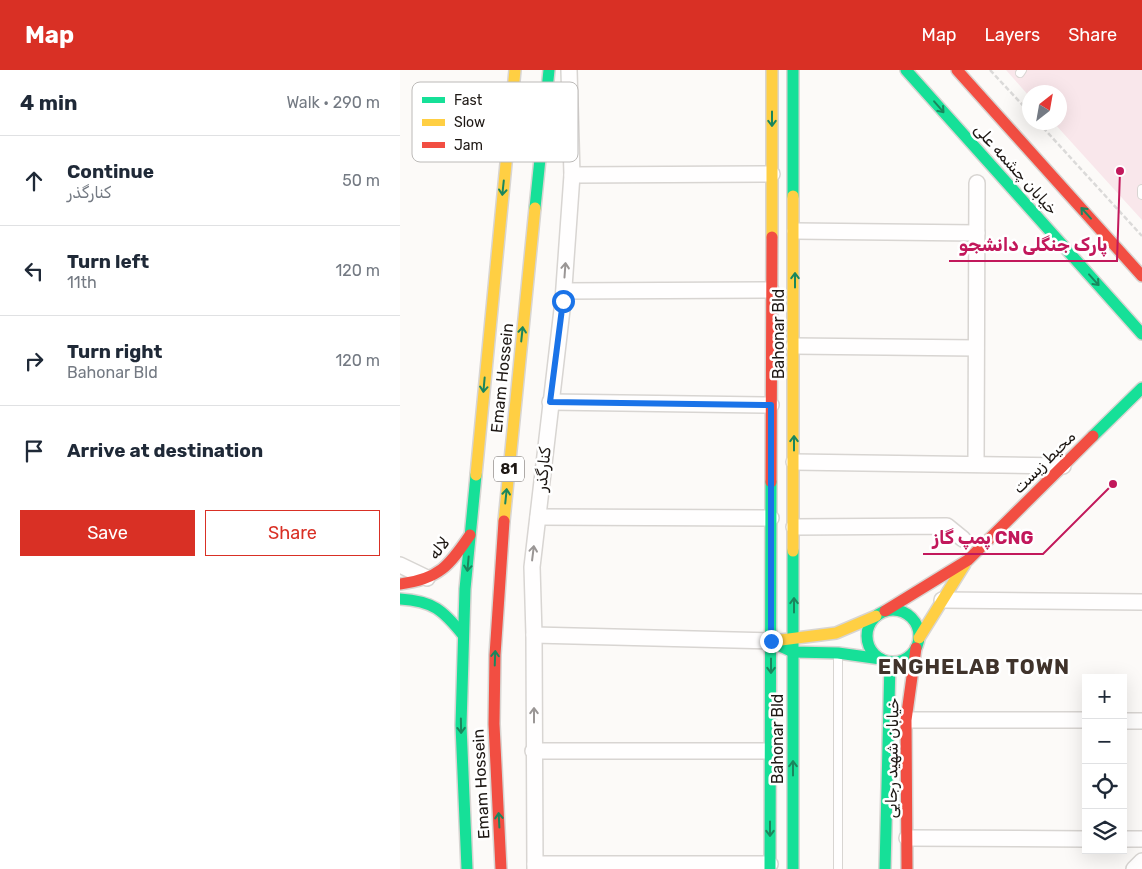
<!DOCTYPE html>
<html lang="en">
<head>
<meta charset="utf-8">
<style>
  body { margin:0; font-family:Rubik,Vazirmatn,sans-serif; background:#f6f6f7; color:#1f2937 }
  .controls { position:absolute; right:15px; bottom:15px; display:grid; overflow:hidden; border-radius:0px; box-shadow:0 5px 20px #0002 }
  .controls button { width:45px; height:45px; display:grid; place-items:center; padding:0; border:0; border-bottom:1px solid #e0e1e3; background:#fff; color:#1f2937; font:25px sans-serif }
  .compass { position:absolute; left:622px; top:15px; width:45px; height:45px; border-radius:50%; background:#fff; box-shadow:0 5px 20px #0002; rotate:31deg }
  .stop { position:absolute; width:15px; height:15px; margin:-11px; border:4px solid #1a73e8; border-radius:50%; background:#fff }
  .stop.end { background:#1a73e8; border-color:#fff; box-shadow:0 1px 5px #0008 }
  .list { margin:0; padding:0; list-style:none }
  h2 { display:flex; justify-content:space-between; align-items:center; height:65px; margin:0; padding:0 20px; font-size:21px }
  h2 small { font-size:16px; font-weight:400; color:#747a83 }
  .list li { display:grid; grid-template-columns:32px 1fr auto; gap:15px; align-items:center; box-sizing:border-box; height:90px; padding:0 20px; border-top:1px solid #e0e1e3 }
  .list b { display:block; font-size:19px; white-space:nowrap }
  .list p { margin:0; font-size:16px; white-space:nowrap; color:#747a83 }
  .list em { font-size:16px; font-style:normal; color:#747a83 }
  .actions { display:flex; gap:10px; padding:15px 20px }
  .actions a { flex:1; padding:11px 0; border:1px solid #d93025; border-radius:0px; text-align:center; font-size:18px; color:#d93025 }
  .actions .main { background:#d93025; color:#fff }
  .icon { flex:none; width:28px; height:28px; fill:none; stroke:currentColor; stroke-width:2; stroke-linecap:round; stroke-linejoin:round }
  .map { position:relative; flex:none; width:742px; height:799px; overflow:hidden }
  header { display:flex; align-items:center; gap:30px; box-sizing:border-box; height:70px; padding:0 25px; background:#d93025; color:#fff }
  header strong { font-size:24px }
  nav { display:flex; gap:28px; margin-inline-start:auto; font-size:18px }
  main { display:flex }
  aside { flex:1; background:#fff }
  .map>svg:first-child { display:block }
  .green { fill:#f9e7eb }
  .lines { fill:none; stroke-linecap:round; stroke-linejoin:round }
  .lane-casing { stroke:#d8d5d2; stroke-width:10 }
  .street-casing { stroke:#d8d5d2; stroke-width:18 }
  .fast-casing { stroke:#d8d5d2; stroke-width:14 }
  .slow-casing { stroke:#d8d5d2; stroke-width:14 }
  .jam-casing { stroke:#d8d5d2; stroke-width:14 }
  .path { stroke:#dbdad9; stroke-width:2.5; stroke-dasharray:5 2.5; stroke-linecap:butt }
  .lane { stroke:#fffefe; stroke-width:8 }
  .street { stroke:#fffefe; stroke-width:15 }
  .fast { stroke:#16e098; stroke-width:11 }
  .slow { stroke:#ffcf43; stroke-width:11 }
  .jam { stroke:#f24e42; stroke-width:11 }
  .oneway { stroke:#1a865d }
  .oneway2 { stroke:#9a9695 }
  .route { stroke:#1a73e8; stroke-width:6 }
  .labels { text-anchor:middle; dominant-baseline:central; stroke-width:5; stroke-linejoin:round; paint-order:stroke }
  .shield { fill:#fff; stroke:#625d5a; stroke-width:1 }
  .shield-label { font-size:15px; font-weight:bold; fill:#1e1814 }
  .street-label { font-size:16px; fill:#1e1814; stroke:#fff }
  .district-label { font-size:21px; font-weight:bold; letter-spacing:1px; fill:#40332b; stroke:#fff }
  .key { fill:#fff; stroke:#bcbab8; stroke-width:1 }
  .key-label { font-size:14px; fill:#1e1814 }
  .leader { fill:none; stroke:#c2185b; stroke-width:2 }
  .callout-dot { fill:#c2185b; stroke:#fff; stroke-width:2 }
  .callout-label { font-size:18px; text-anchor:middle; font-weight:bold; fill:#c2185b; stroke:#fff; stroke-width:5; stroke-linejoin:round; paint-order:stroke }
</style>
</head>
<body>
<header>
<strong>Map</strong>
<nav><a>Map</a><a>Layers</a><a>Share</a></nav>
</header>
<main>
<aside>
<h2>4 min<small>Walk · 290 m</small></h2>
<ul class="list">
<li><svg class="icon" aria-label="ahead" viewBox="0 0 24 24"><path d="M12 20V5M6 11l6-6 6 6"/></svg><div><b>Continue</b><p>کنارگذر</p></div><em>50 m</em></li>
<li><svg class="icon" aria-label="left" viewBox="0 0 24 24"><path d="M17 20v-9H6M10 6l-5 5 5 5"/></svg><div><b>Turn left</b><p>11th</p></div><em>120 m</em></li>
<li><svg class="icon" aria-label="right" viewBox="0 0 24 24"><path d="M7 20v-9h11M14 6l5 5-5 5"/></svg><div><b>Turn right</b><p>Bahonar Bld</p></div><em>120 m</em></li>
<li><svg class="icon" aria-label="arrive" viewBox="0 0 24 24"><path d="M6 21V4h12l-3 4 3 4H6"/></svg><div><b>Arrive at destination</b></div></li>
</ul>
<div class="actions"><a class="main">Save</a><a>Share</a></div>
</aside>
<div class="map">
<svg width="742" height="799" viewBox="0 0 742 799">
  <rect width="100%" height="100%" fill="#fcfaf8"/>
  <polygon class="green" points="606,0 742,0 742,150 654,53 660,52 660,22 630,22 629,26"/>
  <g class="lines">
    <defs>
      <g id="lane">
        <polyline points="620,3 622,0"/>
        <polyline points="742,119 742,125"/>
        <polyline points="438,584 438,799"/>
      </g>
      <g id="street">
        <polyline points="172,105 372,104"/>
        <polyline points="395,161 577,163"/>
        <polyline points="164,221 371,220"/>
        <polyline points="394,276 576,278"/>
        <polyline points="150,332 371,335"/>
        <polyline points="394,392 663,396"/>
        <polyline points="576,394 577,113"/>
        <polyline points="138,447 371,448"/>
        <polyline points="394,457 547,456 563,469"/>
        <polyline points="0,495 27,508"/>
        <polyline points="542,530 742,532"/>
        <polyline points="134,565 371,571"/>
        <polyline points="506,650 686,650"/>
        <polyline points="723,651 742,651"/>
        <polyline points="133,681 370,681"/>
        <polyline points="507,768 686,769"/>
        <polyline points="723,769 742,769"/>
        <polyline points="135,794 370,794"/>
        <polyline points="135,799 134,565 132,497 163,231 172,105 169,0"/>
        <polyline points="734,799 742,791"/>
      </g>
      <g id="fast">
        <polyline points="393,0 393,126"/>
        <polyline points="506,0 742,264"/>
        <polyline points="135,138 149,0"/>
        <polyline points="693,366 742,318"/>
        <polyline points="393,481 393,799"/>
        <path d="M0,529C33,531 43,540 63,565"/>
        <circle cx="493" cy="566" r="26"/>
        <polyline points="380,576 393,582 438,583 481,589"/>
        <polyline points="67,799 61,655 65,519 76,405"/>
        <polyline points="370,799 371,412"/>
        <polyline points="485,799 490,592"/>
      </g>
      <g id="slow">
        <polyline points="393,126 393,481"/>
        <polyline points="372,167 372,0"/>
        <polyline points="76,405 115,0"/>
        <polyline points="104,451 135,138"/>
        <polyline points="519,568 565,494"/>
        <polyline points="381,570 436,563 476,546"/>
      </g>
      <g id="jam">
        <polyline points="557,0 742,206"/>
        <polyline points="371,412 372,167"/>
        <path d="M0,514C39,509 49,496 70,465"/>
        <polyline points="485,541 568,490 693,366"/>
        <polyline points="101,799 94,654 95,585 104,451"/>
        <polyline points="507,799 506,650 516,578"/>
      </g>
    </defs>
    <use href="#lane" class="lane-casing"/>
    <use href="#street" class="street-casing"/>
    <use href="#fast" class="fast-casing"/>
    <use href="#slow" class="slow-casing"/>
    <use href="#jam" class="jam-casing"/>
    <g class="path">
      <polyline points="590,0 630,43"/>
      <polyline points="638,52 742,166"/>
    </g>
    <use href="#lane" class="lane"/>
    <use href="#street" class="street"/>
    <use href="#fast" class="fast"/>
    <use href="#slow" class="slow"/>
    <use href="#jam" class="jam"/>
  </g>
  <defs><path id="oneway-shaft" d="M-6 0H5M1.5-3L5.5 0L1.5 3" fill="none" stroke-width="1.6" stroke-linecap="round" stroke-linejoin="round" transform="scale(1.25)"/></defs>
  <g class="oneway">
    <use href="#oneway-shaft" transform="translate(539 37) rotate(49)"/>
    <use href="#oneway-shaft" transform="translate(372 49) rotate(90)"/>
    <use href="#oneway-shaft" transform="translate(103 118) rotate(96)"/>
    <use href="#oneway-shaft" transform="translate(686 143) rotate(-132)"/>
    <use href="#oneway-shaft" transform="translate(395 210) rotate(-90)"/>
    <use href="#oneway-shaft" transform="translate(694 210) rotate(48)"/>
    <use href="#oneway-shaft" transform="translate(122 264) rotate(-84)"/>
    <use href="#oneway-shaft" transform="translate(84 315) rotate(95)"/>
    <use href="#oneway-shaft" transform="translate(394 373) rotate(-90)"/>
    <use href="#oneway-shaft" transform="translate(106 426) rotate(-84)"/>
    <use href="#oneway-shaft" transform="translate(68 494) rotate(95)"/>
    <use href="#oneway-shaft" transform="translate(394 535) rotate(-90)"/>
    <use href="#oneway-shaft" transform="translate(95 588) rotate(-88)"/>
    <use href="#oneway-shaft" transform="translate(371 596) rotate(90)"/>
    <use href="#oneway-shaft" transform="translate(61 656) rotate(89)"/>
    <use href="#oneway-shaft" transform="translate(393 698) rotate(-90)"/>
    <use href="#oneway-shaft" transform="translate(99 750) rotate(-93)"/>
    <use href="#oneway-shaft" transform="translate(370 759) rotate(90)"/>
  </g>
  <g class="oneway2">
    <use href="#oneway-shaft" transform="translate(165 200) rotate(-86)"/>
    <use href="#oneway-shaft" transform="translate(133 483) rotate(-83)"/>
    <use href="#oneway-shaft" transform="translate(134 645) rotate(-90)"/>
  </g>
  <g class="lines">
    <polyline class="route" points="163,231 150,332 371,335 371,571"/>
  </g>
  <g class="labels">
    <rect class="shield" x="94" y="386.5" width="30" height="25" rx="4"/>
    <g class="shield-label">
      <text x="109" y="399">81</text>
    </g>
    <g class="street-label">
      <text transform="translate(616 99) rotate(48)">خیابان چشمه علی</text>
      <text transform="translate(378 264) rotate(-90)">Bahonar Bld</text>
      <text transform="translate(102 308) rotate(-84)">Emam Hossein</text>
      <text transform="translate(644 392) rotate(-45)">محیط زیست</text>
      <text transform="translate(143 399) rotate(-84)">کنارگذر</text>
      <text transform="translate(39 478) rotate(-51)">لاله</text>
      <text transform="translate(377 669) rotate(-90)">Bahonar Bld</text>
      <text transform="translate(492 688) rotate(-89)">خیابان شهید رجایی</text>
      <text transform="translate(81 714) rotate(-93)">Emam Hossein</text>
    </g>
    <g class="district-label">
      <text x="574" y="596">ENGHELAB TOWN</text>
    </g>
  </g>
  <rect x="12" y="12" width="166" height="80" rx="8" class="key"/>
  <rect x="22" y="27" width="23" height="6" fill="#16e098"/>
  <rect x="22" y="49" width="23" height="7" fill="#ffcf43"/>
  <rect x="22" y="72" width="23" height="6" fill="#f24e42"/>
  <g class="key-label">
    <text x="54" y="35">Fast</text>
    <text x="54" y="57">Slow</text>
    <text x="54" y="80">Jam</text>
  </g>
  <path class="leader" d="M720 101L717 191H549M713 414L643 484H523"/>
  <g class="callout-dot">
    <circle cx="720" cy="101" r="5"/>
    <circle cx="713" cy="414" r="5"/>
  </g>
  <g class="callout-label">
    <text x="633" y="181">پارک جنگلی دانشجو</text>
    <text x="583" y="474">پمپ گاز CNG</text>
  </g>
</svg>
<div class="controls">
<button>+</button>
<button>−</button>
<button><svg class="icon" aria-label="locate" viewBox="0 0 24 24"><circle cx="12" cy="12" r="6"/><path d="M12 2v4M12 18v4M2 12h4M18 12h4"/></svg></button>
<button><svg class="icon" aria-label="layers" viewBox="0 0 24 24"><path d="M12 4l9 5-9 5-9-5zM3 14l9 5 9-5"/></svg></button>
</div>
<svg class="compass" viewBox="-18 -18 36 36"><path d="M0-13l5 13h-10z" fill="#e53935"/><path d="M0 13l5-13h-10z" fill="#747a83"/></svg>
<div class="stop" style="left:163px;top:231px"></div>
<div class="stop end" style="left:371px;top:571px"></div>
</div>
</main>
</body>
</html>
